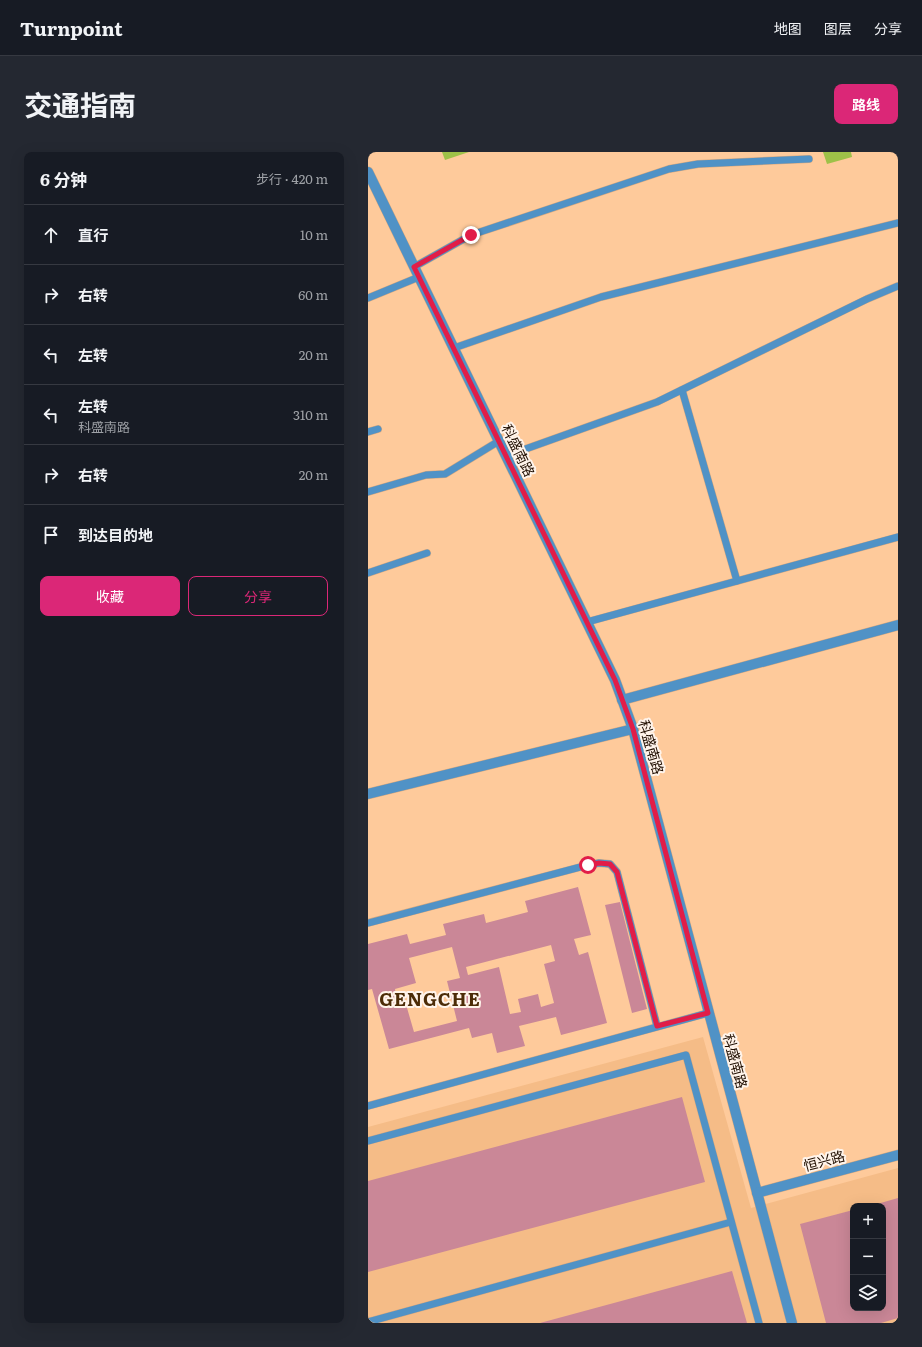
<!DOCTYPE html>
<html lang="zh">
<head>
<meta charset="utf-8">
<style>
  body { margin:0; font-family:Literata,"Noto Sans SC",serif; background:#242831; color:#f1f3f6 }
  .controls { position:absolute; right:12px; bottom:12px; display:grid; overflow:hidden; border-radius:8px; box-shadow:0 4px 16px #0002 }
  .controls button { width:36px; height:36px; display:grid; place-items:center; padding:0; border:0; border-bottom:1px solid #363941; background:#171b24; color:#f1f3f6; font:20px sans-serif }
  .stop { position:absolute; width:12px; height:12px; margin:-9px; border:3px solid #e11d48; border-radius:50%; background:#fff }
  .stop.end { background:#e11d48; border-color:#fff; box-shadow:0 1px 4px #0008 }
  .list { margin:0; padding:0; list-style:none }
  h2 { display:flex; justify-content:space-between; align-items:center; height:52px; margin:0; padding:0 16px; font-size:17px }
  h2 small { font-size:13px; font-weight:400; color:#9ea1a6 }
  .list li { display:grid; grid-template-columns:26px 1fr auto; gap:12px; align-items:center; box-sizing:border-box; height:60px; padding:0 16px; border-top:1px solid #363941 }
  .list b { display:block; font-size:15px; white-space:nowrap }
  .list p { margin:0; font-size:13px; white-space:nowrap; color:#9ea1a6 }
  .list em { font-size:13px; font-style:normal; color:#9ea1a6 }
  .actions { display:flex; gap:8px; padding:12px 16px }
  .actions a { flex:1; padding:9px 0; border:1px solid #db2777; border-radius:8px; text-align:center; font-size:14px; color:#db2777 }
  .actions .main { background:#db2777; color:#fff }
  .icon { flex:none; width:22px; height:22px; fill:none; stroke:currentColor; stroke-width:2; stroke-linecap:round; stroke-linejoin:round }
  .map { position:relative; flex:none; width:530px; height:1171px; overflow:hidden; border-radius:8px }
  header { display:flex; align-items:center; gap:24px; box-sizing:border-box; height:56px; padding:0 20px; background:#171b24; border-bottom:1px solid #363941 }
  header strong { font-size:19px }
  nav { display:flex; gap:22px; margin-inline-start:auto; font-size:14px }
  .intro { display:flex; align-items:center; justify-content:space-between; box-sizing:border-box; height:96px; padding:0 24px }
  h1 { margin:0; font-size:28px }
  .button { padding:10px 18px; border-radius:8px; background:#db2777; color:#fff; font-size:14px; font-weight:700 }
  main { display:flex; gap:24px; padding:0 24px }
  aside { flex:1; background:#171b24; border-radius:8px; box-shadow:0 4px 16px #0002 }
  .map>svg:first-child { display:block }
  .built { fill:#f5bc87; fill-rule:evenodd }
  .green { fill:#9ec148 }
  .building { fill:#ca8797; fill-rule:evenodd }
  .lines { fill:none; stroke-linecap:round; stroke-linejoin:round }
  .service-casing { stroke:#d6a87f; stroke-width:8 }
  .minor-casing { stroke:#d6a87f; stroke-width:11 }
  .service { stroke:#5092c6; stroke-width:7 }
  .minor { stroke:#5092c6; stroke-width:10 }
  .route { stroke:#e11d48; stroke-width:5 }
  .labels { text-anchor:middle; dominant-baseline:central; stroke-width:4; stroke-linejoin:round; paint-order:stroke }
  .street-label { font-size:14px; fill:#200e00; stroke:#fff4eb }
  .district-label { font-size:18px; font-weight:bold; letter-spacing:1px; fill:#4c2c07; stroke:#fff4eb }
</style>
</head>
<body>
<header>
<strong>Turnpoint</strong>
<nav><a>地图</a><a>图层</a><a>分享</a></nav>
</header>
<div class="intro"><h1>交通指南</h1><a class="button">路线</a></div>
<main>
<aside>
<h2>6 分钟<small>步行 · 420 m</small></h2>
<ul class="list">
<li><svg class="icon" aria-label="ahead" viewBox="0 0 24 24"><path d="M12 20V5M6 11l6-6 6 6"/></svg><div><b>直行</b></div><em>10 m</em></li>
<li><svg class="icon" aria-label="right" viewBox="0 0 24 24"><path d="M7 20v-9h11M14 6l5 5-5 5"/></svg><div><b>右转</b></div><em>60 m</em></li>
<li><svg class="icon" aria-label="left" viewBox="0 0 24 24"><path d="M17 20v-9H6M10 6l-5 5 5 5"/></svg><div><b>左转</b></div><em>20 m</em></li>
<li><svg class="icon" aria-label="left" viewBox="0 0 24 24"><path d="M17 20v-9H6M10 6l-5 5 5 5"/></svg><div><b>左转</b><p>科盛南路</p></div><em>310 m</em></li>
<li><svg class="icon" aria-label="right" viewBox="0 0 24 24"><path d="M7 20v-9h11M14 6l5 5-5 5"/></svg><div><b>右转</b></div><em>20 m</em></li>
<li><svg class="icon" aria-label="arrive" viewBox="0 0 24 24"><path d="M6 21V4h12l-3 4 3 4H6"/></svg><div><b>到达目的地</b></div></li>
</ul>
<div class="actions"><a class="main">收藏</a><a>分享</a></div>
</aside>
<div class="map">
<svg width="530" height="1171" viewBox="0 0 530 1171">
  <rect width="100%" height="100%" fill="#feca9b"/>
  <path class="built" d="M335,885L383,1056L530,1016V1171H0V975ZM485,1054H515V1156H485Z"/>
  <g class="green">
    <polygon points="74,0 101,0 77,8"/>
    <polygon points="455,0 483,0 484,5 459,12"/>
  </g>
  <g class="building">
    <path d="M210,735L223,783L206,787L211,803L220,800L239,871L193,883L188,865L151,874L157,894L129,901L124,881L104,886L101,876L21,897L4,837L0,838V792L39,782L42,792L78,783L75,772L116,762L118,771L160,760L157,749ZM183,793L187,809L176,812L186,851L173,855L170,842L150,847L153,860L142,862L131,815L100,823L98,815ZM84,795L92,826L79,829L89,869L46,880L35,842L28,843L27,837L48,831L41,806Z"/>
    <polygon points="252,750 279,857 264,861 237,753"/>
    <polygon points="314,945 337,1030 0,1120 0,1029"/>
    <polygon points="530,1046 530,1166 513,1171 458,1171 432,1072 485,1058 485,1156 515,1156 515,1054 502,1054"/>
    <polygon points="364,1119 379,1171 172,1171"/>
  </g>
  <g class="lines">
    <defs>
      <g id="service">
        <polyline points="46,115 103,83 301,17 330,12 441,7"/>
        <polyline points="0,146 51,125"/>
        <polyline points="86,196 233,145 530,71"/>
        <polyline points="314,238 369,429"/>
        <polyline points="0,280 10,277"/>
        <polyline points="138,304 289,250 499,147 530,134"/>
        <polyline points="0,340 58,323 77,322 131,289"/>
        <polyline points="0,421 59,401"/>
        <polyline points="219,470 530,385"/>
        <polyline points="0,771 220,713 231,711 242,712 249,720 289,874"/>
        <polyline points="0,954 340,861"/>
        <polyline points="0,989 318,903 391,1171"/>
        <polyline points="0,1170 363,1070"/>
      </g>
      <g id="minor">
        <polyline points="0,20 247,528 265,577 424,1171"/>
        <polyline points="254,548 530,473"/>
        <polyline points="0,642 265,577"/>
        <polyline points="389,1041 530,1003"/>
      </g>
    </defs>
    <use href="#service" class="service-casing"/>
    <use href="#minor" class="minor-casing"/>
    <use href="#service" class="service"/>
    <use href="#minor" class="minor"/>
  </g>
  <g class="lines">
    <polyline class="route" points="103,83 46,115 247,528 265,577 340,861 289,874 249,720 242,712 231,711 220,713"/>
  </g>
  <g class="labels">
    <g class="street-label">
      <text transform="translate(151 298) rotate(64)">科盛南路</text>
      <text transform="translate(284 595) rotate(74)">科盛南路</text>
      <text transform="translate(368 909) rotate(75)">科盛南路</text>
      <text transform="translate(456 1008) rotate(-15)">恒兴路</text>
    </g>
    <g class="district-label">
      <text x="62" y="846">GENGCHE</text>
    </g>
  </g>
</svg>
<div class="controls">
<button>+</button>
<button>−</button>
<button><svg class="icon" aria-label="layers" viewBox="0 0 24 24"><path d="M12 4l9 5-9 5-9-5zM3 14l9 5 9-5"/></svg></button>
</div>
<div class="stop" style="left:220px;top:713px"></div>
<div class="stop end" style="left:103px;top:83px"></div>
</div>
</main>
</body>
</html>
